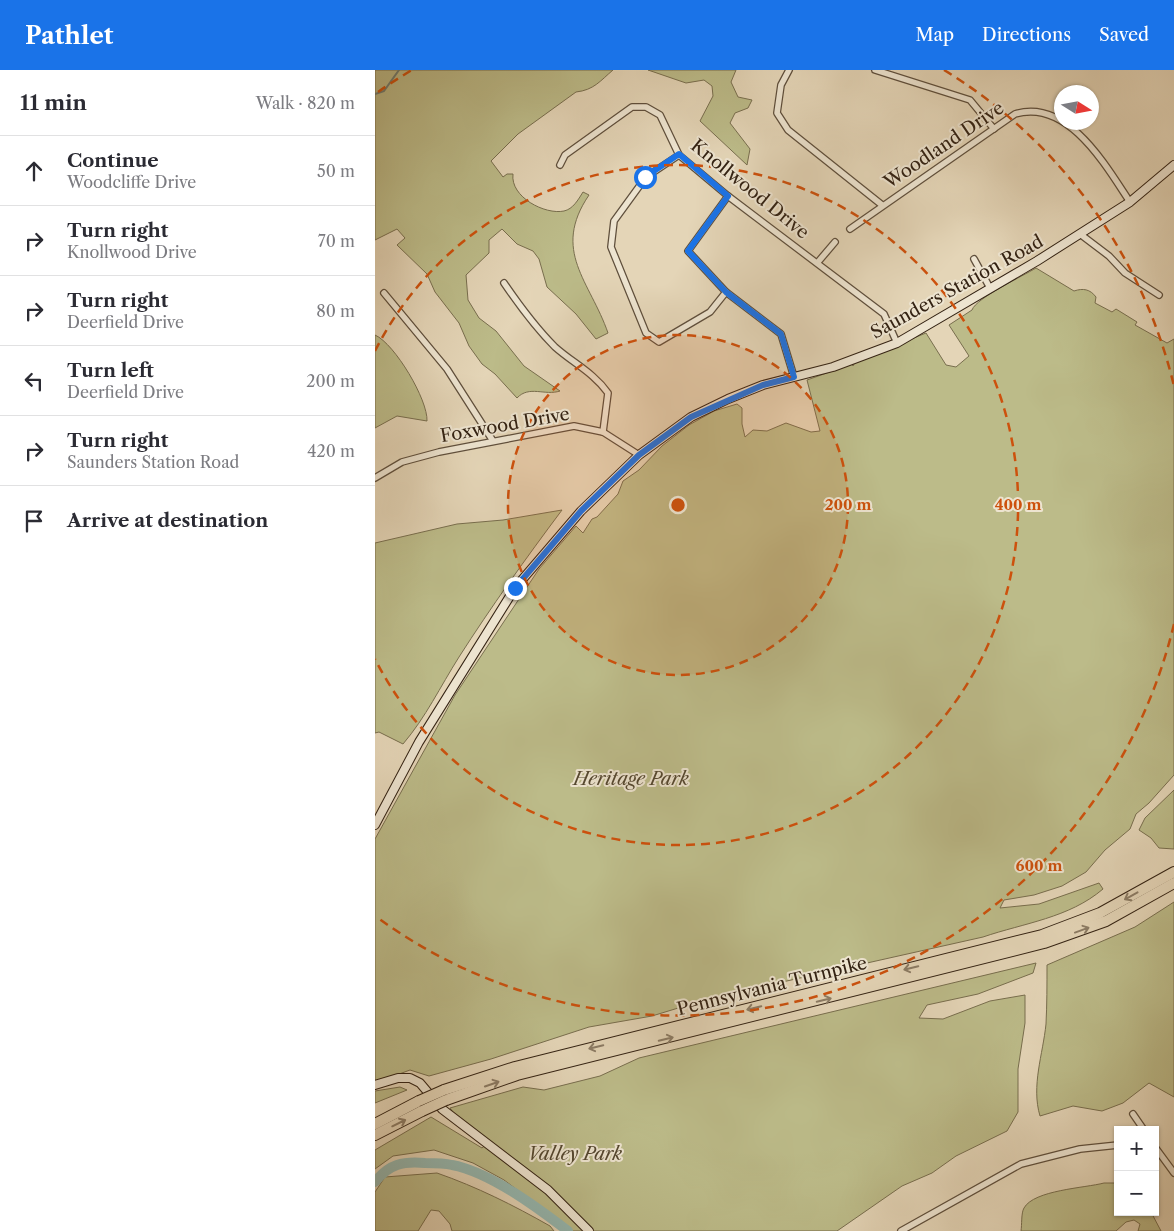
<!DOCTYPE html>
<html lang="en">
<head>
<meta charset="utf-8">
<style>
  body { margin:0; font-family:"Libre Caslon Text",serif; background:#f2f2f3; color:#2b2b33 }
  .controls { position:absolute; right:15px; bottom:15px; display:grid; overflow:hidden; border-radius:0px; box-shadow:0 1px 4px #0004 }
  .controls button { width:45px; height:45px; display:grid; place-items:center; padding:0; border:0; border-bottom:1px solid #e1e1e2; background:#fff; color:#2b2b33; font:25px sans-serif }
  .compass { position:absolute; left:679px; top:15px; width:45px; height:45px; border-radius:50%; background:#fff; box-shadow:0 1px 4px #0004; rotate:101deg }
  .stop { position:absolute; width:15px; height:15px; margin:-11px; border:4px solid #1a73e8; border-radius:50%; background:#fff }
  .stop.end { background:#1a73e8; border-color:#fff; box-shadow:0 1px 5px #0008 }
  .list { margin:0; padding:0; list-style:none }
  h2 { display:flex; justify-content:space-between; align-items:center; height:65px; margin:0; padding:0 20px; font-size:21px }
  h2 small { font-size:16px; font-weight:400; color:#7c7c81 }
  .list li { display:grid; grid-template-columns:32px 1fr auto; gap:15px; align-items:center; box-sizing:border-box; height:70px; padding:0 20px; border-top:1px solid #e1e1e2 }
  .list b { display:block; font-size:19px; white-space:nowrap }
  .list p { margin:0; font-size:16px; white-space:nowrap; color:#7c7c81 }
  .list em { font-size:16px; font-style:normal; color:#7c7c81 }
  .icon { flex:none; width:28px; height:28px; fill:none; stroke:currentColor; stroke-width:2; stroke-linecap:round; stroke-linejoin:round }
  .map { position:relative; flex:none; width:799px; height:1161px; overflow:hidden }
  header { display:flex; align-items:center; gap:30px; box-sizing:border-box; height:70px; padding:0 25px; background:#1a73e8; color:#fff }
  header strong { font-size:24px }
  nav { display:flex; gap:28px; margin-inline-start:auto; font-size:18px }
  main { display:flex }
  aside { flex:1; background:#fff }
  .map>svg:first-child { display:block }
  .green { fill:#bcbb89; stroke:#786e4e }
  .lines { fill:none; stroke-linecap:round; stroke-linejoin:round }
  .stream { stroke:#6e7c72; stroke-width:2 }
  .river { stroke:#95b8b1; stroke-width:10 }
  .street-casing { stroke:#5f4f3c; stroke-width:8 }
  .secondary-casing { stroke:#332213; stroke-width:10 }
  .highway-casing { stroke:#332213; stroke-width:12 }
  .street { stroke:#ede4d0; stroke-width:5.5 }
  .secondary { stroke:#ede4d0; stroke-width:8 }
  .highway { stroke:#e4d5b7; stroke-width:10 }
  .highway-bridge-casing { stroke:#332213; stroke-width:12; stroke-linecap:butt }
  .highway-bridge { stroke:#e4d5b7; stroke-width:10 }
  .oneway { stroke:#8c7c65 }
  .route { stroke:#1a73e8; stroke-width:6 }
  .ring { fill:none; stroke:#cd510d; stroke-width:2.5; stroke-dasharray:9 6 }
  .labels { text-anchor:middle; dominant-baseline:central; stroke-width:4; stroke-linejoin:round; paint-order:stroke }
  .street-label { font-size:18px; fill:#332213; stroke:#ede4d0 }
  .park-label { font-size:18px; font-style:italic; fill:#554830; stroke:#ede4d0 }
  .centre { fill:#cd510d; stroke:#ede4d0; stroke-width:2.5 }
  .ring-label { font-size:15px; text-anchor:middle; font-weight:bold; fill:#cd510d; stroke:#ede4d0; stroke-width:4; stroke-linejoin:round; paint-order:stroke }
</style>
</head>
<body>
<header>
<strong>Pathlet</strong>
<nav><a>Map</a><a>Directions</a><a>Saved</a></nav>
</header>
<main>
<aside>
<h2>11 min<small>Walk · 820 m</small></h2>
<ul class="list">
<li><svg class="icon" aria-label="ahead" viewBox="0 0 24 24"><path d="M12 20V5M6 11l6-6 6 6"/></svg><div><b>Continue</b><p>Woodcliffe Drive</p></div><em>50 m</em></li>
<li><svg class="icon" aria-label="right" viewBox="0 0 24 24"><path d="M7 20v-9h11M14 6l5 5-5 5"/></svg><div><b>Turn right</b><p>Knollwood Drive</p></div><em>70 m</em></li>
<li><svg class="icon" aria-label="right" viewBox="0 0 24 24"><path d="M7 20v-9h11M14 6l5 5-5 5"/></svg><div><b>Turn right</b><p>Deerfield Drive</p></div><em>80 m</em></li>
<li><svg class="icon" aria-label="left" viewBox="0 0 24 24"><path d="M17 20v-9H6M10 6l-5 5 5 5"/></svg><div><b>Turn left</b><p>Deerfield Drive</p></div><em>200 m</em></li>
<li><svg class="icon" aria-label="right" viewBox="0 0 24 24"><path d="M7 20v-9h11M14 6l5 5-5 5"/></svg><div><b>Turn right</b><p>Saunders Station Road</p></div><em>420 m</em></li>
<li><svg class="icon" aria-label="arrive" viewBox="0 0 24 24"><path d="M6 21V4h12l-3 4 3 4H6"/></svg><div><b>Arrive at destination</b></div></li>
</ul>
</aside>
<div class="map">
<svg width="799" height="1161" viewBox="0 0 799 1161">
  <rect width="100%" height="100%" fill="#e4d5b7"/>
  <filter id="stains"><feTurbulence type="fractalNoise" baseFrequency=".004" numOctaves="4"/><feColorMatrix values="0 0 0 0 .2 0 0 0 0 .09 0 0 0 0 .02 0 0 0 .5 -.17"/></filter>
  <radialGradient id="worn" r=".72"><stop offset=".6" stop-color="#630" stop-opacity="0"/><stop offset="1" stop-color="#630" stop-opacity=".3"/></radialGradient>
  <g class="green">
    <path d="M0,0H238C225,11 219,20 201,22L143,64L116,91L128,107L132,104H138C135,127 170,145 189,141C198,139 203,130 208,122L214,125C176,181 215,211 233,263L221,269L201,244L172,217L164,189L158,181L142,174L127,159L114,170V183L91,205L93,230L104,248L121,261L149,296L185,321C170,326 154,315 142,328L120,304L107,294L94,276L84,253L60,222L52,204L22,175L30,168L22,159L0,170Z"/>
    <polygon points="273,0 361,0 356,12 363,27 377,30 373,38 360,43 355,53 375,79 372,95 325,51 338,26 337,16 329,10 311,13"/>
    <path d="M661,198L699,221C708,218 715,219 721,227L720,233L737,242L741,239L762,252L760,255L792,273L799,269V705L774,733L761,744L755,759L730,780L711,802L687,816L659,825L629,830L625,838L664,834L724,813L728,819C694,848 649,853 608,867L336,928L277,946L214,957L116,989L54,1006L35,1000L0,1013V769L80,625L164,499L201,456L208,463L217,449L222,447L243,424L248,411L264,400L287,376L314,355L339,341L362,334L367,338V354L370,367L378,360L392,361L411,353L436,362L445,361L432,310L477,294L478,296L480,292L551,263L571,295L581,297L594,286L574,255L597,240C601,228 648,206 661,198Z"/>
    <path d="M0,265C20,274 53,330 52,351L22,346L0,358Z"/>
    <path d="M187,440C151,488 116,537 84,587C65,617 51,647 28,674L4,662L0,663V473L82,454L128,450Z"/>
    <polygon points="799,720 799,779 784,778 776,768 764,760 770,748"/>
    <path d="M799,832V1027L774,1013L748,1033L727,1041L698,1036L665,1046C656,1016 668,984 671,954C672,934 672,915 672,895L760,857Z"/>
    <polygon points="661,893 658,903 603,924 552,935 544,948 568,949 615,931 650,925 650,953 643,999 643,1042 632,1061 581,1086 557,1103 527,1116 462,1161 197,1161 129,1110 98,1093 59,1080 18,1086 0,1099 0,1080 56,1047 107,1078 115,1071 83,1049 75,1038 148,1017 169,1020 225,1006 264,988"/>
    <polygon points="25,1017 32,1020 0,1033 0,1021"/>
    <path d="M62,1103C102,1117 138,1135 175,1156L179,1161H77L75,1154L64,1141L56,1140L43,1161H0V1122L10,1107Z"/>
    <path d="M729,1113H743V1142H776L786,1161H763L765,1154L759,1150L751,1152L741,1161H646C647,1155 646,1143 649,1138C659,1120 710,1118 729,1113Z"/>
  </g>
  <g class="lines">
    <polyline class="stream" points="0,24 9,21 24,0"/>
    <path class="river" d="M0,1112C14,1094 28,1091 50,1093C59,1093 69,1093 77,1095C115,1102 163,1138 193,1161"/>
    <defs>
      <g id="street">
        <polyline points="414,0 406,15 402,43 413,60 507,135"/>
        <polyline points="500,0 595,30 619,59"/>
        <polyline points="304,85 271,107 239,151 236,177 271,263 284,272 335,242 351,222"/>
        <polyline points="185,95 190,85 257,37 271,37 285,45 304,85 353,126 509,244 522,273"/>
        <polyline points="353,126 313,181 351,222 406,264 419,307"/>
        <path d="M475,159L640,44C693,28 731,96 755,132"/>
        <polyline points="705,164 734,186 750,203 784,225"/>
        <polyline points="599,189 615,218"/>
        <polyline points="443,192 460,172"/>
        <path d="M129,213C144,235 161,258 180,277C198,293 219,303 233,323L228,362"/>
        <polyline points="9,223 72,299 118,371"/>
        <polyline points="0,408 27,392 64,382 199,356 228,362 264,385"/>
        <polyline points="758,1044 769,1060"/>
        <polyline points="780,1077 799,1103"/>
        <polyline points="526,1161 646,1094 705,1079 743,1075"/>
      </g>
      <g id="secondary">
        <polyline points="0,755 44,672 140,518 206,441 264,385 316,347 353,329 388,315 458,297 522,273 662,191 755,132 799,95"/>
        <polyline points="0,1015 23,1008 35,1008 45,1013 67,1039 173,1120 214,1161"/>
      </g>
      <g id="highway">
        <polyline points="69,1020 140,997 667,865 725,843 799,802"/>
        <polyline points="71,1030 142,1005 669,873 731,851 799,813"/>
        <polyline points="0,1054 44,1031"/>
        <polyline points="0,1065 47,1041"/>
      </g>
    </defs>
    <use href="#street" class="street-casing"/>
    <use href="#secondary" class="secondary-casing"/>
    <use href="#highway" class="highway-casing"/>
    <use href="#street" class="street"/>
    <use href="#secondary" class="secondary"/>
    <use href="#highway" class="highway"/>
    <defs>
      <g id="highway-bridge">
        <polyline points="44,1031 69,1020"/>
        <polyline points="47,1041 71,1030"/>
      </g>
    </defs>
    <use href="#highway-bridge" class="highway-bridge-casing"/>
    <use href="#highway-bridge" class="highway-bridge"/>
  </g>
  <defs><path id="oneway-shaft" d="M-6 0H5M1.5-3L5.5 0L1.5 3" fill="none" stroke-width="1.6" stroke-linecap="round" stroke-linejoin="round" transform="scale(1.25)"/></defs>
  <g class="oneway">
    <use href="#oneway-shaft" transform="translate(756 826) rotate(151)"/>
    <use href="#oneway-shaft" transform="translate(707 860) rotate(-20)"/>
    <use href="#oneway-shaft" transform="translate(536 898) rotate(166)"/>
    <use href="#oneway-shaft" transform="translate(449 930) rotate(-14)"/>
    <use href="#oneway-shaft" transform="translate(379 938) rotate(166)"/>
    <use href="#oneway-shaft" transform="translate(291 969) rotate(-14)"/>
    <use href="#oneway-shaft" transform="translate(221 977) rotate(166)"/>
    <use href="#oneway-shaft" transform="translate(117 1014) rotate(-19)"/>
    <use href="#oneway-shaft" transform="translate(24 1053) rotate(-26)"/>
  </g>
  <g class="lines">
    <polyline class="route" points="140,518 206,441 264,385 316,347 388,315 419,307 406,264 351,222 313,181 353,126 304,84 270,107"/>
  </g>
  <circle cx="303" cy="435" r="170" fill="#cd510d" fill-opacity=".12"/>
  <g class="ring">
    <circle cx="303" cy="435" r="170"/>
    <path d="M0 281A340 340 0 1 1 0 589"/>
    <path d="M799 554A510 510 0 0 1 3 848M3 22A510 510 0 0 1 37 0M569 0A510 510 0 0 1 799 316"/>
  </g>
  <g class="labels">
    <g class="street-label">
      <text transform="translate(569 75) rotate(-34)">Woodland Drive</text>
      <text transform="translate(375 119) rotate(39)">Knollwood Drive</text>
      <text transform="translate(582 217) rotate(-29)">Saunders Station Road</text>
      <text transform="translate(130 355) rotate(-10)">Foxwood Drive</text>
      <text transform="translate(397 916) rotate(-14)">Pennsylvania Turnpike</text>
    </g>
    <g class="park-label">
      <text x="256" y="709">Heritage Park</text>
      <text x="200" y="1084">Valley Park</text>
    </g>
  </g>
  <circle cx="303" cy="435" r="8" class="centre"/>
  <g class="ring-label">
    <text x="473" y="440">200 m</text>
    <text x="643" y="440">400 m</text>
    <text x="664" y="801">600 m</text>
  </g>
  <rect width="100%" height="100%" filter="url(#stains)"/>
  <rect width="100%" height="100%" fill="url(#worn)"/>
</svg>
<div class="controls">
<button>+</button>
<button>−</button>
</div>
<svg class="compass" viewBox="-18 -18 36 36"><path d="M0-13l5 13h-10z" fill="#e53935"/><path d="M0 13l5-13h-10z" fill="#7c7c81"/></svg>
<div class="stop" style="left:270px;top:107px"></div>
<div class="stop end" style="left:140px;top:518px"></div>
</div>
</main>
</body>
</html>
